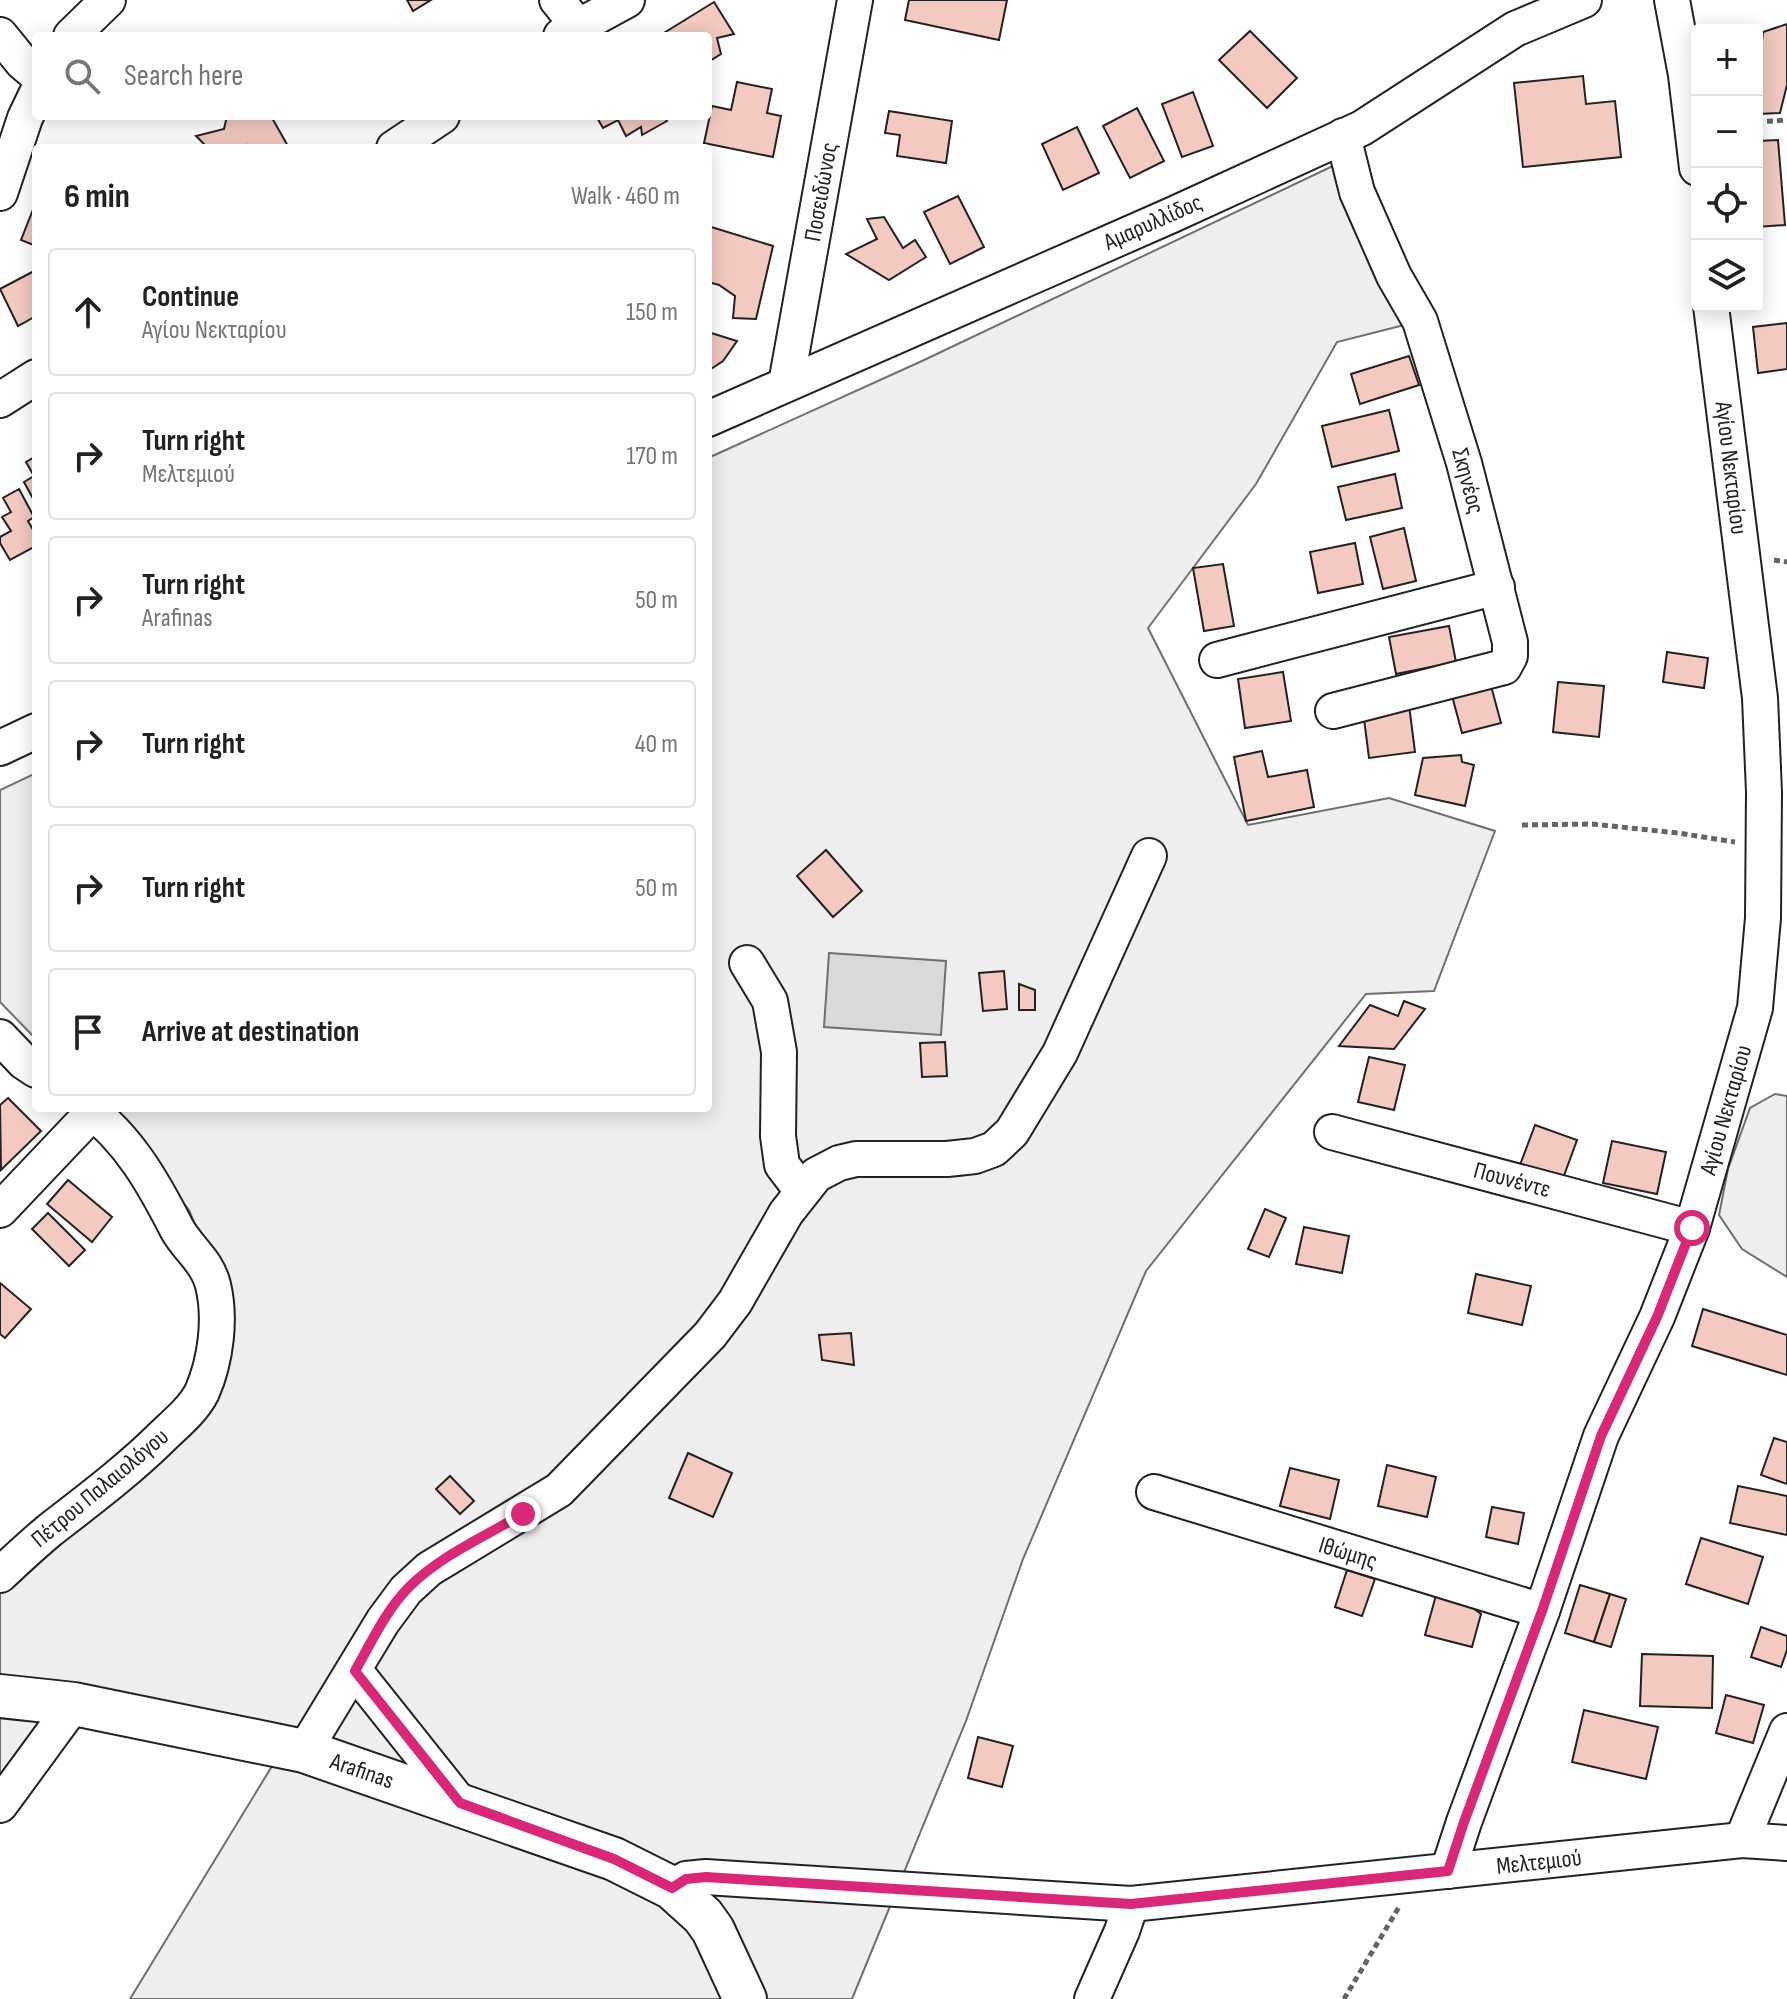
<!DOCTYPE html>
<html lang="en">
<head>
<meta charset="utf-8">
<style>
  body { margin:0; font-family:"Sofia Sans Condensed",sans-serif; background:#f6f6f6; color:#202124 }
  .controls { position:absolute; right:24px; top:24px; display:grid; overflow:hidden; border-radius:8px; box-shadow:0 4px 20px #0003 }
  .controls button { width:72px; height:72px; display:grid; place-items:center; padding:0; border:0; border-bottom:2px solid #e0e0e0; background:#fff; color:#202124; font:40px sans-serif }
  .stop { position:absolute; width:24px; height:24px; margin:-18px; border:6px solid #db2777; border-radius:50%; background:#fff }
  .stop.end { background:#db2777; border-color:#fff; box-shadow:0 2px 8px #0008 }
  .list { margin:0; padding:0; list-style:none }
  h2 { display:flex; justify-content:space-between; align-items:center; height:104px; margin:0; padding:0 32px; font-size:34px }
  h2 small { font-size:26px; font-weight:400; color:#757577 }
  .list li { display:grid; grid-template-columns:52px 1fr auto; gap:24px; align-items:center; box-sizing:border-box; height:128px; margin:0 16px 16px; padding:0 16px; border:2px solid #e0e0e0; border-radius:8px }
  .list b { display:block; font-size:30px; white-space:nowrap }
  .list p { margin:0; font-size:26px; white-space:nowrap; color:#757577 }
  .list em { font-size:26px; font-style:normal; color:#757577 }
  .icon { flex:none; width:44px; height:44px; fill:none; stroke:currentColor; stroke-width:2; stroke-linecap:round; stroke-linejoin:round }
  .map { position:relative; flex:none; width:1787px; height:1999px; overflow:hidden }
  .search { position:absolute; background:#fff; box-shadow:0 4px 20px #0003; left:32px; top:32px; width:680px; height:88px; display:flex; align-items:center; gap:20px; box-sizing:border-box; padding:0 28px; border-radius:8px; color:#757577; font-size:30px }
  .panel { position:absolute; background:#fff; box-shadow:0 4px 20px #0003; left:32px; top:144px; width:680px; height:968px; border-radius:8px }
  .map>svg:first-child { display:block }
  .green { fill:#eee; stroke:#6f6f6f; stroke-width:2 }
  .water { fill:#d9d9d9; stroke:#6f6f6f; stroke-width:2 }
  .building { fill:#f3c9c0; stroke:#222; stroke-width:2 }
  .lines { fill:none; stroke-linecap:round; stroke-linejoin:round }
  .minor-casing { stroke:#222; stroke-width:38 }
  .major-casing { stroke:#222; stroke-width:46 }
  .path { stroke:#646464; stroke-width:5; stroke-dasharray:6 4; stroke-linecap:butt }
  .minor { stroke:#fff; stroke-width:34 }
  .major { stroke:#fff; stroke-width:42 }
  .route { stroke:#db2777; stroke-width:10 }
  .labels { text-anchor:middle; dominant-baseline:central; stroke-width:6; stroke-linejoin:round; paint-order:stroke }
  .street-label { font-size:24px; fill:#222; stroke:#fff }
</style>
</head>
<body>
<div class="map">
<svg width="1787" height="1999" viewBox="0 0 1787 1999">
  <rect width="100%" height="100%" fill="#fff"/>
  <g class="green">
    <polygon points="1356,155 1416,322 1337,342 1256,484 1148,628 1248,825 1389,798 1495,831 1434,991 1366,994 1146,1271 1023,1559 966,1721 852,1999 130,1999 294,1730 90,1704 0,1813 0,1585 218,1394 221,1288 189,1210 134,1140 104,1108 708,1108 708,458 922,361"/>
    <polygon points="36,773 36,1039 0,1002 0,790"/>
    <polygon points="1775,1094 1787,1096 1787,1277 1742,1249 1719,1215 1728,1169 1750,1108"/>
  </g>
  <polygon class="water" points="829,953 946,961 941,1035 824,1027"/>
  <g class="building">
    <polygon points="407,0 431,0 413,11"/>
    <polygon points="909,0 1007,0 999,40 905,20"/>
    <polygon points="714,2 734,34 717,38 721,54 708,62 708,36 659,36"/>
    <polygon points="1787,24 1787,85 1780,113 1757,114 1757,52 1761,51 1763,32"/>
    <polygon points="1250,31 1297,78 1267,108 1219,60"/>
    <polygon points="1583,76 1586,104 1615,101 1621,157 1523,167 1514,83"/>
    <polygon points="737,82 772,89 767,113 781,116 773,157 704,143 712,106 731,110"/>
    <polygon points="1193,92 1213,146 1182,157 1162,104"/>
    <polygon points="1137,108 1164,161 1130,178 1103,126"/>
    <polygon points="889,111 952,121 946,163 897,156 900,135 885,133"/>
    <polygon points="227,116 271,116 289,148 249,148 247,145 244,148 208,148 196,136 224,129"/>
    <polygon points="596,116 664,116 667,121 642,135 641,127 626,136 618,120 603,128"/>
    <polygon points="1077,127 1099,173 1063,190 1042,144"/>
    <polygon points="1778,140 1785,225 1757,227 1757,141"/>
    <polygon points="958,196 984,247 950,264 924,212"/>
    <polygon points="36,202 36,246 21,240"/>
    <polygon points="884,217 903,248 915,240 926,257 889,280 846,254 877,239 867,219"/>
    <polygon points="708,226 773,246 756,319 733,318 735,296 719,285 708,282"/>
    <polygon points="36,270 36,316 18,326 0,289"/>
    <polygon points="1787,323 1787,369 1758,373 1753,327"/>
    <polygon points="708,332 737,341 723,361 708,371"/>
    <polygon points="1409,356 1419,385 1360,404 1351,374"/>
    <polygon points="1389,410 1399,451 1332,467 1322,426"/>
    <polygon points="36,456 36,504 24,482 34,476 26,462"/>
    <polygon points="1395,474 1402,508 1346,520 1338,487"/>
    <polygon points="19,489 34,517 28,521 36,535 36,546 10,560 0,543 0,537 11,531 2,517 11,512 3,498"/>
    <polygon points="1404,528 1416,581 1383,589 1370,537"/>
    <polygon points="1355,543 1363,584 1318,593 1310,552"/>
    <polygon points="1223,564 1234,626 1204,631 1193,568"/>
    <polygon points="1449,626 1456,662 1396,674 1389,637"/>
    <polygon points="1667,652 1708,658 1704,688 1663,682"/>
    <polygon points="1283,672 1291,721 1245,728 1238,679"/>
    <polygon points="1490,682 1501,723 1462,733 1451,692"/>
    <polygon points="1558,682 1604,686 1599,737 1553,732"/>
    <polygon points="1409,705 1415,752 1369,758 1363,711"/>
    <polygon points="1262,751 1268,777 1307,770 1314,807 1246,821 1234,757"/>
    <polygon points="1461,755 1462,762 1474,765 1465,806 1415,795 1423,758"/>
    <polygon points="826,850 862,891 833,917 797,876"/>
    <polygon points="1004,971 1007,1009 983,1011 979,973"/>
    <polygon points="1019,984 1035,990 1035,1010 1019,1010"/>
    <polygon points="1404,1001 1425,1009 1394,1049 1339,1046 1370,1005 1398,1016"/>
    <polygon points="945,1042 947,1076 922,1077 920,1043"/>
    <polygon points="1369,1057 1405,1065 1394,1110 1358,1102"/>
    <polygon points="8,1098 41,1131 1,1170 0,1105"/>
    <polygon points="1535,1125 1577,1140 1562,1181 1520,1165"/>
    <polygon points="1612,1141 1666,1152 1657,1194 1603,1183"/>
    <polygon points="68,1180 112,1217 92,1242 47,1204"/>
    <polygon points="1265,1209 1286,1218 1269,1257 1248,1249"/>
    <polygon points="48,1213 85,1250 69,1266 32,1229"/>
    <polygon points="1304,1227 1349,1236 1342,1273 1296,1264"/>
    <polygon points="1476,1274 1531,1286 1522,1325 1468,1313"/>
    <polygon points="0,1283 31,1309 5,1338 0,1334"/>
    <polygon points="1703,1309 1787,1335 1787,1375 1692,1346"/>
    <polygon points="851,1333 854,1365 822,1360 819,1335"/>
    <polygon points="1774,1438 1787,1442 1787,1484 1761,1475"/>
    <polygon points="688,1453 732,1473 713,1517 669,1498"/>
    <polygon points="1387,1465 1436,1477 1427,1517 1378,1506"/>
    <polygon points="1290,1468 1339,1480 1330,1519 1280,1506"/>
    <polygon points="450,1476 474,1501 460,1514 436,1489"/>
    <polygon points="1738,1486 1787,1496 1787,1535 1730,1523"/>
    <polygon points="1492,1507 1524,1513 1518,1544 1486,1537"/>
    <polygon points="1701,1538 1763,1557 1748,1604 1686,1584"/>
    <polygon points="1347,1570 1375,1579 1362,1616 1335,1607"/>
    <polygon points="1580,1585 1610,1594 1594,1642 1565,1633"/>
    <polygon points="1438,1588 1450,1591 1481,1614 1472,1647 1425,1635"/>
    <polygon points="1610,1594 1626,1599 1611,1647 1594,1642"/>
    <polygon points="1761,1627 1787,1636 1787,1650 1781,1667 1751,1657"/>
    <polygon points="1642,1654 1713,1656 1712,1708 1640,1706"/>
    <polygon points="1726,1695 1764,1705 1753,1743 1716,1733"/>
    <polygon points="1584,1710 1658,1727 1646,1779 1572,1762"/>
    <polygon points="978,1737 1013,1746 1002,1787 968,1778"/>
  </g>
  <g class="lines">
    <defs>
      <g id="minor">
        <polyline points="557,0 577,25"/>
        <polyline points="1672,0 1686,75 1697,168"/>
        <polyline points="0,35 22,62 36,74"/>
        <polyline points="71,36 108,0"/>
        <polyline points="561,36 627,0"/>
        <polyline points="394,148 442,116"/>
        <polyline points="0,193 25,118 36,95"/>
        <polyline points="786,384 855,0"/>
        <polyline points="0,400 36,377"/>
        <polyline points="708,419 1172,215 1362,128 1515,29 1584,0"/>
        <polyline points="1217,660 1497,587"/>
        <polyline points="1333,711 1504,667 1510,656 1510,642 1464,463 1420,321 1394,276 1357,192 1343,136"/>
        <polyline points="0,748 36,731"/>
        <polyline points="747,963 770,1001 779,1052 778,1136 782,1165 802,1191"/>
        <polyline points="0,1037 24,1062 36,1070"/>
        <polyline points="1332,1132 1692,1228"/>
        <polyline points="0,1210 93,1112"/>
        <polyline points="1154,1492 1542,1611"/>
        <path d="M0,1575C16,1560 33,1544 50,1530C90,1499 130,1469 166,1433C179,1421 194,1408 202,1392C216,1360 221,1318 213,1285C207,1261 188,1249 177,1229C154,1184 129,1139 87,1108"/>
        <polyline points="355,1671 460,1803"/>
        <polyline points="304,1751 383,1621 406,1590 429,1569 559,1490 710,1335 735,1302 786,1213 816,1175 839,1163 856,1159 947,1159 975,1156 994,1149 1012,1132 1060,1053 1149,856"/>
        <polyline points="0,1805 74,1704"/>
        <polyline points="1742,1840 1787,1731"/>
        <polyline points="1448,1871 1464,1822 1542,1611 1601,1436 1657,1317 1692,1228 1755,1008 1763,918 1764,792 1760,698 1711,306"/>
        <polyline points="672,1888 686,1879 706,1877 1131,1904 1742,1840 1787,1843"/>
        <polyline points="1092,1999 1122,1931 1131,1904"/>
      </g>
      <polyline id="major" points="0,1696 74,1704 304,1751 614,1859 672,1888 703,1916 713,1930 745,1999"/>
    </defs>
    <use href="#minor" class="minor-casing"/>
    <use href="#major" class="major-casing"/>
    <g class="path">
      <polyline points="1757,122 1787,120"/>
      <polyline points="1774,560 1787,562"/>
      <polyline points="1522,825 1592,824 1678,833 1735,842"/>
      <polyline points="1344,1999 1399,1907"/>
    </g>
    <use href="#minor" class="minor"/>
    <use href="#major" class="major"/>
  </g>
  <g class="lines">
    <path class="route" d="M523,1514C485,1536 440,1556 409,1587C386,1610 371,1643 355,1671L460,1803L614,1859L672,1888L686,1879L706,1877L1131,1904L1448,1871L1464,1822L1542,1611L1601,1436L1657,1317L1692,1228"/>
  </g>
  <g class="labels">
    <g class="street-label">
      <text transform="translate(821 192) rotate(-80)">Ποσειδώνος</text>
      <text transform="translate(1153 222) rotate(-24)">Αμαρυλλίδος</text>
      <text transform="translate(1731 468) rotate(83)">Αγίου Νεκταρίου</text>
      <text transform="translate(1468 481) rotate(75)">Σκηνέος</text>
      <text transform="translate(1726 1110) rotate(-74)">Αγίου Νεκταρίου</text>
      <text transform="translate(1512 1180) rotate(15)">Πουνέντε</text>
      <text transform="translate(100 1488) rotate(-40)">Πέτρου Παλαιολόγου</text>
      <text transform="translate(1348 1553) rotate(17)">Ιθώμης</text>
      <text transform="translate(362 1771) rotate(19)">Arafinas</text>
      <text transform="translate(1539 1862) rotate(-6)">Μελτεμιού</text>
    </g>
  </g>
</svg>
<div class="controls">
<button>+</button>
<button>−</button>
<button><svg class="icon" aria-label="locate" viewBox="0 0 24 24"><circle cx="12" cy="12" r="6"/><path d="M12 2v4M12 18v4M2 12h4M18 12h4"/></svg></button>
<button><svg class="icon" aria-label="layers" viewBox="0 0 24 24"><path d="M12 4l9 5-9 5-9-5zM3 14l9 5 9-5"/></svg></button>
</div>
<div class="stop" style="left:1692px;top:1228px"></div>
<div class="stop end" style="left:523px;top:1514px"></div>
<div class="search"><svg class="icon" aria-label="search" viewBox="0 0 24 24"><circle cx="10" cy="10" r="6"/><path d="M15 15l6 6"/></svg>Search here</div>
<section class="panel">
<h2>6 min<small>Walk · 460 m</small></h2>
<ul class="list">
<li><svg class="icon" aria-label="ahead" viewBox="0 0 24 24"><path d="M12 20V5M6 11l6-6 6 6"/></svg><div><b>Continue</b><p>Αγίου Νεκταρίου</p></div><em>150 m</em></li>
<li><svg class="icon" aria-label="right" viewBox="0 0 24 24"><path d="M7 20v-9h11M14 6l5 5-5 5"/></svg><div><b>Turn right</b><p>Μελτεμιού</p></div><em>170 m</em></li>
<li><svg class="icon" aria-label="right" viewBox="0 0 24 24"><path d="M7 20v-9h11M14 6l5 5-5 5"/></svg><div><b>Turn right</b><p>Arafinas</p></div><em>50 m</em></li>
<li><svg class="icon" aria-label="right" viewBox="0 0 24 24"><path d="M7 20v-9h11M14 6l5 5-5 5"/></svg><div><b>Turn right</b></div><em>40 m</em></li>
<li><svg class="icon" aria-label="right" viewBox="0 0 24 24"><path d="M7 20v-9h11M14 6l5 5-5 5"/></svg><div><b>Turn right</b></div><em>50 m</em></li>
<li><svg class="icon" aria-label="arrive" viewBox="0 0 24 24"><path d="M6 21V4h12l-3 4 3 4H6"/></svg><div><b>Arrive at destination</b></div></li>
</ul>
</section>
</div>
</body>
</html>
